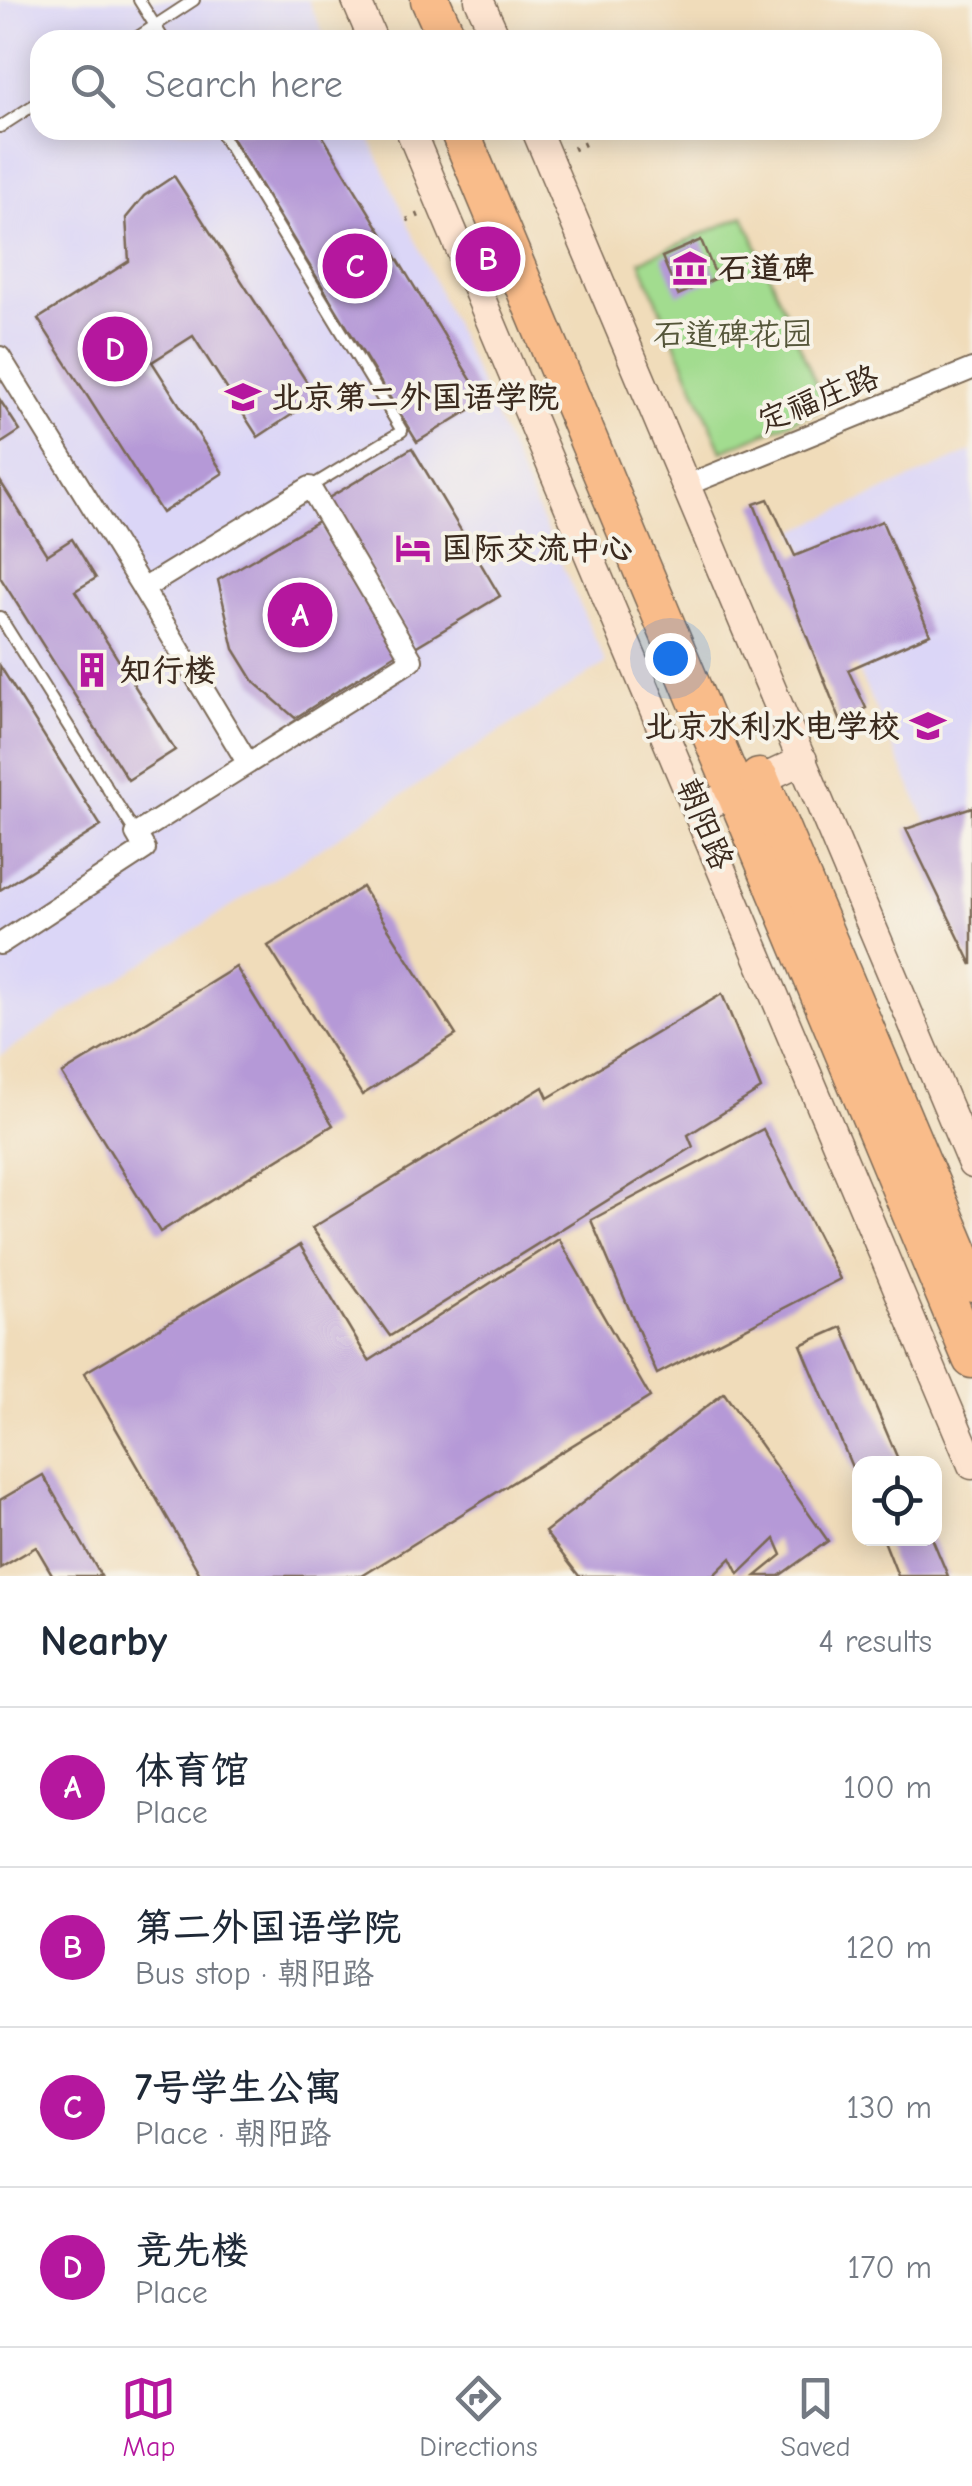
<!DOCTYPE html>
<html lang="en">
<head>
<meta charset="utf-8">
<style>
  body { margin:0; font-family:"Comic Neue","LXGW WenKai TC",sans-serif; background:#f2f2f3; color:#1f2937 }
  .controls { position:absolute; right:30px; bottom:30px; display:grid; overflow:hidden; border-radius:20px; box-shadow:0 5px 25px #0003 }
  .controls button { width:90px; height:90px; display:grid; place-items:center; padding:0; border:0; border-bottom:2px solid #e0e1e3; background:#fff; color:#1f2937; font:50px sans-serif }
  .you { position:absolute; left:670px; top:658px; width:35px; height:35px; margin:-25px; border:8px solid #fff; border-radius:50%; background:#1a73e8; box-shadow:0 0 0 15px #1a73e833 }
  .badge { display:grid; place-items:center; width:65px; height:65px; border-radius:50%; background:#b5179e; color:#fff; font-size:32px; font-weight:700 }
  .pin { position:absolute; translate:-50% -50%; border:5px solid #fff; box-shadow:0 2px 10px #0006 }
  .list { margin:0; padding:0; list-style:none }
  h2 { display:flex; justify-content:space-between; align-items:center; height:130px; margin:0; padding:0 40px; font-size:42px }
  h2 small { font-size:32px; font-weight:400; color:#747a83 }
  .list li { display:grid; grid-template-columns:65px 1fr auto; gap:30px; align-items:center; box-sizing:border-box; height:160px; padding:0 40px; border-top:2px solid #e0e1e3 }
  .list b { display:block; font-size:38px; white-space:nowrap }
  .list p { margin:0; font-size:32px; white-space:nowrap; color:#747a83 }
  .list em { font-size:32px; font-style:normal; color:#747a83 }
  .icon { flex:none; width:55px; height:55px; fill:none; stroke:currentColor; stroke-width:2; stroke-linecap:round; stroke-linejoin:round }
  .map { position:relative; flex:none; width:972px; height:1576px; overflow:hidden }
  .search { position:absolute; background:#fff; box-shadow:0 5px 25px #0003; left:30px; right:30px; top:30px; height:110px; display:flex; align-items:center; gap:25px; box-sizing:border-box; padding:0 35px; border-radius:30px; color:#747a83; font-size:38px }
  .sheet { height:770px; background:#fff }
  nav { display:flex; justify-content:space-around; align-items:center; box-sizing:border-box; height:140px; border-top:2px solid #e0e1e3; background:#fff; font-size:28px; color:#747a83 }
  nav a { display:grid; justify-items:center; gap:5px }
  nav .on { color:#b5179e }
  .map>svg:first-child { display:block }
  .built { fill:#dbd6f7 }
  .green { fill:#a2dc8f; stroke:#6e8356; stroke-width:2.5 }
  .building { fill:#b599d7 }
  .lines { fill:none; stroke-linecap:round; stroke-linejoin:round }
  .lane-casing { stroke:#7a6855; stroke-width:14 }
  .street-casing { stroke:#7a6855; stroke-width:24 }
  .secondary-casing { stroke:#7a6855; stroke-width:31 }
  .highway-casing { stroke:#7a6855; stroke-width:41 }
  .path { stroke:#7a6855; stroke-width:5; stroke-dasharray:2.5 8; stroke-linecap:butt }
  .lane { stroke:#fff; stroke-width:10 }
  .street { stroke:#fff; stroke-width:20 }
  .secondary { stroke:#fde4d0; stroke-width:28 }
  .highway { stroke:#f9bc8a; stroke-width:38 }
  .labels { text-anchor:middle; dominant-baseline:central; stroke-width:8; stroke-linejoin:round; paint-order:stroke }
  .poi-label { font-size:32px; font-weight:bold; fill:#3b2a1e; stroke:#f7f3e8; text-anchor:start }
  .park-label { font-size:32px; fill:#55563a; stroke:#f7f3e8 }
  .street-label { font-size:32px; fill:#3b2a1e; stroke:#f7f3e8 }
</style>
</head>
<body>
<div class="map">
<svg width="972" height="1576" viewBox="0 0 972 1576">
  <rect width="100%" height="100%" fill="#f7f3e8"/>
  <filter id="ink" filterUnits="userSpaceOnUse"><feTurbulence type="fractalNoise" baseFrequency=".01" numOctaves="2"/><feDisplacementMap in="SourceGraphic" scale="20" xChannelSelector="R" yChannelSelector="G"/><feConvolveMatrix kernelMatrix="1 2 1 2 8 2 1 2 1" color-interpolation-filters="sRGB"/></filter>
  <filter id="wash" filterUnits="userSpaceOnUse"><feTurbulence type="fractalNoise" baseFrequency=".0048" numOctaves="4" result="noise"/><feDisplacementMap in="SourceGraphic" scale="40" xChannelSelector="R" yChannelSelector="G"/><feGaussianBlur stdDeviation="2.25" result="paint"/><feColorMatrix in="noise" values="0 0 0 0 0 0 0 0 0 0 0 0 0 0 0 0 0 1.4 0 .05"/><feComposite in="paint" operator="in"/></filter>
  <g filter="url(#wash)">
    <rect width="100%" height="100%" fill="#f0dcba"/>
    <g class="built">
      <polygon points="0,0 308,0 326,40 40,40 40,130 366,130 606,663 0,1056"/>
      <polygon points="972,451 972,922 795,531"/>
    </g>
    <polygon class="green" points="744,216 826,407 722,451 640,261"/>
    <g id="blocks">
      <g class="building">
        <polygon points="227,130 319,130 484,401 417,442"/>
        <polygon points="174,176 317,398 258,437 193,336 152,362 223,473 162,513 38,319 129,261 126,218 144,196"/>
        <polygon points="701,240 717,278 678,295 662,257"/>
        <polygon points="0,400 20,431 0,444"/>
        <polygon points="412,448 500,596 415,647 327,499"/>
        <polygon points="0,481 47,555 72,539 96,578 75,591 175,750 128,780 0,577"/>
        <polygon points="768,499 795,556 882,521 930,634 848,670 866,708 841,722 754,504"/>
        <polygon points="318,521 397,653 295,718 255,683 234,649 218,580"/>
        <polygon points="0,666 101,826 0,890"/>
        <polygon points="972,807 972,965 906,829"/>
        <polygon points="362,887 456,1035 362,1095 268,946"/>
        <polygon points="236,967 333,1125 160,1232 62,1074"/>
        <polygon points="722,994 761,1089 688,1135 693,1147 390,1336 312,1228 543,1087 548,1098"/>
        <polygon points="763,1129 840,1279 657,1374 591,1220"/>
        <polygon points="559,1239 650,1397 362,1576 201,1576 84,1373 300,1245 369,1361"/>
        <polygon points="842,1327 900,1464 860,1464 859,1484 801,1345"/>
        <polygon points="724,1393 828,1541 779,1576 756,1576 782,1555 775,1539 739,1574 731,1558 713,1576 579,1576 545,1532"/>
        <polygon points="43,1475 101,1576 53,1576 36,1547 0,1568 0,1500"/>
        <polygon points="883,1538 932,1538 948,1576 898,1576"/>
      </g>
    </g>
  </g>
  <g filter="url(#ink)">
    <use href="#blocks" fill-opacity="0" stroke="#7a6855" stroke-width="2.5"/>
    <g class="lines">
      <defs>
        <g id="lane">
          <polyline points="139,0 164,40"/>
          <polyline points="133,40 194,0"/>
          <polyline points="0,127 40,101"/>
          <polyline points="219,130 402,431 310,487"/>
          <polyline points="0,617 136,834"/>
        </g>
        <g id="street">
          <polyline points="0,357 143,589"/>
          <polyline points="687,485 972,369"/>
          <polyline points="0,944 145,849 136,834 412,660 310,487 143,589 247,762"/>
        </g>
        <g id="secondary">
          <polyline points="356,0 373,40"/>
          <polyline points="479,0 497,40"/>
          <polyline points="410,130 972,1465"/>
          <polyline points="536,130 972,1164"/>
          <polyline points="699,809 803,760"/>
        </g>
        <g id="highway">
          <polyline points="430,0 448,40"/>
          <polyline points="459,130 972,1359"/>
          <polyline points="759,778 972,1282"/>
        </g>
      </defs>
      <use href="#lane" class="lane-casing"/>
      <use href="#street" class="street-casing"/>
      <use href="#secondary" class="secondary-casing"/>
      <use href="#highway" class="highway-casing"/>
      <g class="path">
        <polyline points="573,149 589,142"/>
        <polyline points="407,220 421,214"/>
      </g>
      <use href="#lane" class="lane"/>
      <use href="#street" class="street"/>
      <use href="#secondary" class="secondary"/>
      <use href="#highway" class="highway"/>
    </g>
  </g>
  <defs>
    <symbol id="museum-bare" viewBox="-9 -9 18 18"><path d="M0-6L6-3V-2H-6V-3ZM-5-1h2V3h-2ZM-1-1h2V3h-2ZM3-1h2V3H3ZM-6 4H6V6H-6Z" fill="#b5179e" stroke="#f7f3e8" stroke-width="2.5" paint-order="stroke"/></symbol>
    <symbol id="university-bare" viewBox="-9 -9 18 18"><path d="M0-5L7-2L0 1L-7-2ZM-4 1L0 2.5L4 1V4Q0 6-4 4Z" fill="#b5179e" stroke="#f7f3e8" stroke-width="2.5" paint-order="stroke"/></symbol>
    <symbol id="hotel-bare" viewBox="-9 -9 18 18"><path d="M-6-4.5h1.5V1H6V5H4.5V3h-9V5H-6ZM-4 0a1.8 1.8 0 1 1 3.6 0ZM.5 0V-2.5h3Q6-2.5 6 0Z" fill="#b5179e" stroke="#f7f3e8" stroke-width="2.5" paint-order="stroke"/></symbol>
    <symbol id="building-bare" viewBox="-9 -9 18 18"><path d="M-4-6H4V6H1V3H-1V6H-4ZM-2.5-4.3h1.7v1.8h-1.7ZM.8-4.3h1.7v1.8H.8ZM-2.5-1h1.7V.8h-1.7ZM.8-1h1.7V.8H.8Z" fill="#b5179e" stroke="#f7f3e8" stroke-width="2.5" paint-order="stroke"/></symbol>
    <symbol id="school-bare" viewBox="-9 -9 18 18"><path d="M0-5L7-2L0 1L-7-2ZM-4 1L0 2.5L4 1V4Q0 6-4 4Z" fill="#b5179e" stroke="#f7f3e8" stroke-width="2.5" paint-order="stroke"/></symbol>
  </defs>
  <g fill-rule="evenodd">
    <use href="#museum-bare" x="665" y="243" width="50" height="50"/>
    <use href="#university-bare" x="218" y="372" width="50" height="50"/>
    <use href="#hotel-bare" x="388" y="523" width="50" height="50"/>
    <use href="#building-bare" x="67" y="645" width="50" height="50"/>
    <use href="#school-bare" x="903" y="701" width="50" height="50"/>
  </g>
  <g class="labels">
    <g class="poi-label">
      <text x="718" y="268">石道碑</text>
      <text x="271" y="397">北京第二外国语学院</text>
      <text x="441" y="548">国际交流中心</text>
      <text x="120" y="670">知行楼</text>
      <text x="900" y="726" text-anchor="end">北京水利水电学校</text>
    </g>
    <g class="park-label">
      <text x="733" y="334">石道碑花园</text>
    </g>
    <g class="street-label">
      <text transform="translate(818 399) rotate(-22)">定福庄路</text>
      <text transform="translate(705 824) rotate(67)">朝阳路</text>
    </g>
  </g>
</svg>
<div class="controls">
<button><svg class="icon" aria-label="locate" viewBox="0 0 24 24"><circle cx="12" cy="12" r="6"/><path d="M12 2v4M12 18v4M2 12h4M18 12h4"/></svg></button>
</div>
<div class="you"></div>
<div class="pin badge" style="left:300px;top:615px">A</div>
<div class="pin badge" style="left:488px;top:259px">B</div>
<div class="pin badge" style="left:355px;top:266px">C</div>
<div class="pin badge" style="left:115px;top:349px">D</div>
<div class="search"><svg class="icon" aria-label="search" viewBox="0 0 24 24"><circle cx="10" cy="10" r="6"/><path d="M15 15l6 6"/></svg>Search here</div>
</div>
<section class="sheet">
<h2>Nearby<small>4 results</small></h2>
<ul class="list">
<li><span class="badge">A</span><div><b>体育馆</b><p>Place</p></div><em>100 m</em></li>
<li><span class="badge">B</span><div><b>第二外国语学院</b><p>Bus stop · 朝阳路</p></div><em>120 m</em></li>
<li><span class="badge">C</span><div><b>7号学生公寓</b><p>Place · 朝阳路</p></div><em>130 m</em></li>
<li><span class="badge">D</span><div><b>竞先楼</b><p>Place</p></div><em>170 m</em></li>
</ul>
</section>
<nav>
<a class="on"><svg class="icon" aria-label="map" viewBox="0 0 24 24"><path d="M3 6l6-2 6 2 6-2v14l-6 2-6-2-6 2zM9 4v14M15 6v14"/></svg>Map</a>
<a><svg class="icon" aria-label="directions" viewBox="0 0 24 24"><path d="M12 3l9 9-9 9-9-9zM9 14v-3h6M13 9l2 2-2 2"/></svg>Directions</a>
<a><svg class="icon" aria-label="saved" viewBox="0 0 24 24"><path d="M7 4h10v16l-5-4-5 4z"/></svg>Saved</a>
</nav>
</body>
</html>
